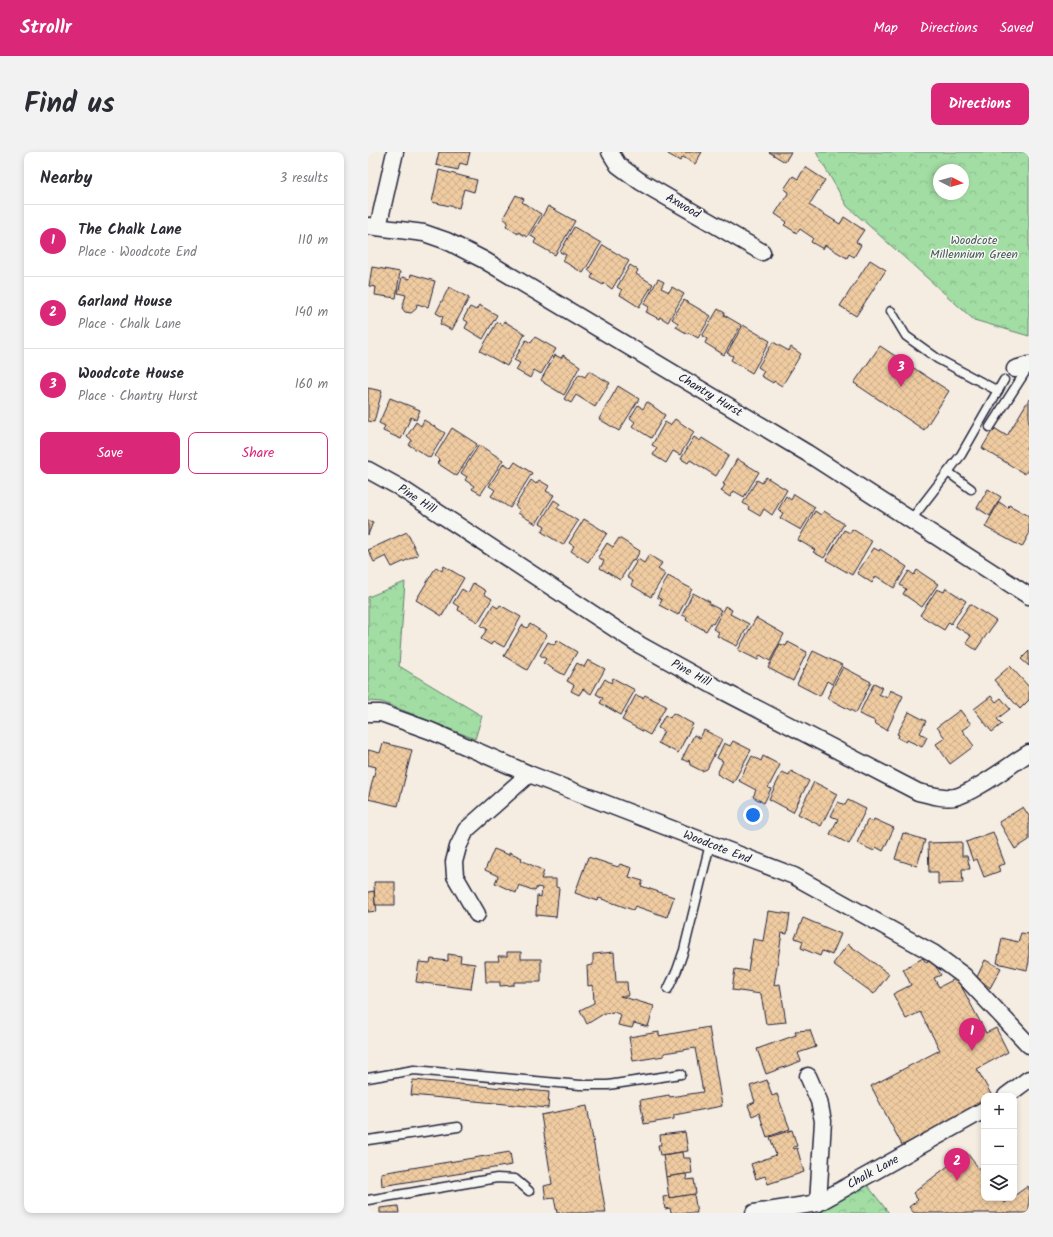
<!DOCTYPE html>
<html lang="en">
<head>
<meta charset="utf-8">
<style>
  body { margin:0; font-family:Kalam,sans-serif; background:#f2f2f3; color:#2b2b33 }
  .controls { position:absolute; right:12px; bottom:12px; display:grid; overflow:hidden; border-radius:8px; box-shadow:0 2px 6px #0003 }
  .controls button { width:36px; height:36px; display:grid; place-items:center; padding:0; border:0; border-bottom:1px solid #e1e1e2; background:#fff; color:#2b2b33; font:20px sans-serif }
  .compass { position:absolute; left:565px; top:12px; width:36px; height:36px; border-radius:50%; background:#fff; box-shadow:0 2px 6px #0003; rotate:96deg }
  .you { position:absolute; left:385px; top:663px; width:14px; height:14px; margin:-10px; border:3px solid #fff; border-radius:50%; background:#1a73e8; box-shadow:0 0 0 6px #1a73e833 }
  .badge { display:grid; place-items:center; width:26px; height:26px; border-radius:50%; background:#db2777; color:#fff; font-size:13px; font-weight:700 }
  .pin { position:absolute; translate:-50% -33px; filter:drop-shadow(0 1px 2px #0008) }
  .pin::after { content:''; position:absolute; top:21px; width:14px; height:12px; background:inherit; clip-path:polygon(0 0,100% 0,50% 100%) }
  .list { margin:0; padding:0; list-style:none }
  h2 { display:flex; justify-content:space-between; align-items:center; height:52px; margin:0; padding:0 16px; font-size:17px }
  h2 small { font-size:13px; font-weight:400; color:#7c7c81 }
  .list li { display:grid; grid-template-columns:26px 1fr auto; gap:12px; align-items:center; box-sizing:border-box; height:72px; padding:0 16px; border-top:1px solid #e1e1e2 }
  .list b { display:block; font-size:15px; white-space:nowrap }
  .list p { margin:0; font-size:13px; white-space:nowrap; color:#7c7c81 }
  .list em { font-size:13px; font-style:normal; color:#7c7c81 }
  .actions { display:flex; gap:8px; padding:12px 16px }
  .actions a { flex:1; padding:9px 0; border:1px solid #db2777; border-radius:8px; text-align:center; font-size:14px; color:#db2777 }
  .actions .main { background:#db2777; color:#fff }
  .icon { flex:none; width:22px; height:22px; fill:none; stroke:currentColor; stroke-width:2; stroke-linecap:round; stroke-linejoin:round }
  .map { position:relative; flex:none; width:661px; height:1061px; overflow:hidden; border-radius:8px }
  header { display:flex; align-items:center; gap:24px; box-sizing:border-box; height:56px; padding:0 20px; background:#db2777; color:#fff }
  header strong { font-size:19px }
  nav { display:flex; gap:22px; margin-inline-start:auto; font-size:14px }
  .intro { display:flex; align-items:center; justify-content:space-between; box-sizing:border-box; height:96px; padding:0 24px }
  h1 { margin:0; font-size:28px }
  .button { padding:10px 18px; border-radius:8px; background:#db2777; color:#fff; font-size:14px; font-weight:700 }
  main { display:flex; gap:24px; padding:0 24px }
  aside { flex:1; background:#fff; border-radius:8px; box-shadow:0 2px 6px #0003 }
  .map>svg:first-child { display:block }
  .forest { fill:url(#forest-crowns); stroke:#62806f; fill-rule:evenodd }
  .building { fill:url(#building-cross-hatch); stroke:#22223b }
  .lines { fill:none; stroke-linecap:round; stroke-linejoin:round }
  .lane-casing { stroke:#22223b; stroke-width:11 }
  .street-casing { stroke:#22223b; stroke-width:19 }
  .lane { stroke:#f6f6f2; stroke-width:8 }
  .street { stroke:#f6f6f2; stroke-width:16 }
  .labels { text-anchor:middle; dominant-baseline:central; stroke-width:3; stroke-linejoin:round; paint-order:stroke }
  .street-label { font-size:12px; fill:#22223b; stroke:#f6f6f2 }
  .park-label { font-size:12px; fill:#485a5a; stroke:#f6f6f2 }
</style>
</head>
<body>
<header>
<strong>Strollr</strong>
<nav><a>Map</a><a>Directions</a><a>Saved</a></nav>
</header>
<div class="intro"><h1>Find us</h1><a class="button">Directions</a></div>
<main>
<aside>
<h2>Nearby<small>3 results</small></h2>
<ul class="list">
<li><span class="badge">1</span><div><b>The Chalk Lane</b><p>Place · Woodcote End</p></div><em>110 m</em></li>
<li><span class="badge">2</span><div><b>Garland House</b><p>Place · Chalk Lane</p></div><em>140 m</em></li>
<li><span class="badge">3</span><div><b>Woodcote House</b><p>Place · Chantry Hurst</p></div><em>160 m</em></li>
</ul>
<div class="actions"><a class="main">Save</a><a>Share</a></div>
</aside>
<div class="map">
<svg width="661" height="1061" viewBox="0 0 661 1061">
  <defs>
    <pattern id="forest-crowns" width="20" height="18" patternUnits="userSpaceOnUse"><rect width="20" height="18" fill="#a2dda3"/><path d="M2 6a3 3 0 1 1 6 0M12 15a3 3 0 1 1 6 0" fill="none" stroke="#8bbd8d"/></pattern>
    <pattern id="building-cross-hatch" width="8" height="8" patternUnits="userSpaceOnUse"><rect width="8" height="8" fill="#efcba0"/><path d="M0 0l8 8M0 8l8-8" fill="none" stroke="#cdae8b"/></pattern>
  </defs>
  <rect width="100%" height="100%" fill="#f5ede2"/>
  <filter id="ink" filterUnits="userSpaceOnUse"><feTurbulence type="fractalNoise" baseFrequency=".025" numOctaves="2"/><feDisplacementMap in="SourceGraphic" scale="8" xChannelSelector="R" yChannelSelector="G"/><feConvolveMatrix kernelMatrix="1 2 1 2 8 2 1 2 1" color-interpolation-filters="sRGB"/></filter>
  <g filter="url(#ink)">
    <g class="forest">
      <path d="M448,0H661V184L606,168L479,54ZM571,18H595V42H571Z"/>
      <polygon points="37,430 31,514 114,564 107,587 14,550 0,549 0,445"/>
      <polygon points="492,1024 521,1061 453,1061"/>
    </g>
    <g class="building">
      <polygon points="71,0 102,0 99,13 92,11 90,18 68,13"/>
      <polygon points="300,0 334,0 327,12 315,5 312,9 300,2"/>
      <polygon points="401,0 423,0 417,10"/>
      <polygon points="437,15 457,28 441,53 472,72 476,65 496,78 488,90 493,93 486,105 481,102 479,106 457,93 455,97 443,90 445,86 432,77 429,81 416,73 419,70 407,62 421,40 416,37 425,24 430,27"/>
      <polygon points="71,18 109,28 106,40 96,37 91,56 64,50"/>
      <polygon points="148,43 156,47 154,50 173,62 159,85 150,80 150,82 138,74 140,70 135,66"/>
      <polygon points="180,54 207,69 187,103 166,91 168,87 163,84"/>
      <polygon points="206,75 233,91 215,121 195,109 198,103 192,100"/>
      <polygon points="235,93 261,109 244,137 236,131 235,133 223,126 225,122 220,118"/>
      <polygon points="502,108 518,118 488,164 472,154"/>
      <polygon points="262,113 270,118 268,122 285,132 271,155 252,143 254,138 249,135"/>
      <polygon points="4,115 32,120 28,146 7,143 8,135 1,134"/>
      <polygon points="43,122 67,129 60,155 49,152 48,157 43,161 37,160 34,156 38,143 30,141 34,125 42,127"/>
      <polygon points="290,127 296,130 293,136 301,140 304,135 316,142 300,170 292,165 291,167 278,160 281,155 276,152"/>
      <polygon points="81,135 101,146 84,178 72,172 75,165 68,161"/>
      <polygon points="316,148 343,164 330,186 321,181 320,182 308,175 310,171 304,167"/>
      <polygon points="111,153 129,163 115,187 97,176 100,170 95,167 102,155 108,158"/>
      <polygon points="350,157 357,161 356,163 373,173 356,203 337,191 339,187 334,184"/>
      <polygon points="136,169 157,182 139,214 112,199 129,170 134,173"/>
      <polygon points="375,173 402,189 384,221 363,208 365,204 359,201"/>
      <polygon points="167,185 188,197 173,222 166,218 162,226 148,218 152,211 146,208 158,188 163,191"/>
      <polygon points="405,190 421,199 423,195 433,202 414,234 406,229 405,231 393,224 396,219 390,215"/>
      <polygon points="512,194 581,239 556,278 486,231"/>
      <polygon points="187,203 193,206 195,203 212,214 196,243 176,231 176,230 173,228"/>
      <polygon points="221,219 242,231 227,255 208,243 203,251 196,247 211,222 217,225"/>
      <polygon points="250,234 271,247 251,279 231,267"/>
      <polygon points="0,236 14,239 6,270 0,269"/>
      <polygon points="22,246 52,258 48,268 43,265 33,287 15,279 17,274 11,271"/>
      <polygon points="661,247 661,291 658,296 661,298 661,316 657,322 614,296 626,276 639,284"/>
      <polygon points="279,250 297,263 283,286 264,274 267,270 262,266 270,253 275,257"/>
      <polygon points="307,267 326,280 312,303 305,299 298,311 285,303 289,296 284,293 297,270 302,273"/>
      <polygon points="56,268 77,281 62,306 41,293 44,288 39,284 48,270 53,274"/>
      <polygon points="84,276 109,292 89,324 69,311 72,308 67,304"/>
      <polygon points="326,285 332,289 334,286 361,303 348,324 322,308 320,311 313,307"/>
      <polygon points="111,293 135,308 113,342 104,337 106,334 97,328 99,325 93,321"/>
      <polygon points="369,307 391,320 376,345 366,339 362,345 353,339 357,333 355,332"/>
      <polygon points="147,310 164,321 142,356 123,344 127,338 121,334 136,311 143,316"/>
      <polygon points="398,325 419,338 404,363 396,357 392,364 380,357 381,355 375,351 389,328 394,331"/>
      <polygon points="163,328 168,332 171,328 181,334 178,339 186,343 168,372 150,361 152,358 147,354"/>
      <polygon points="620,337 633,345 622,364 609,356"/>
      <polygon points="426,342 447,355 433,378 412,366 415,361 410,358 418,344 423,348"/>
      <polygon points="186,348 192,352 189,356 210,369 195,393 174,380 177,374 172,371"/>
      <polygon points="631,350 640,356 641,353 661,364 661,382 654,395 617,375"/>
      <polygon points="447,359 453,363 456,359 476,372 456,406 445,400 447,398 430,388"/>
      <polygon points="216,367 239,381 220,410 203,399 206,394 201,391"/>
      <polygon points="0,368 5,370 0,383"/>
      <polygon points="484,377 504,389 484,423 458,408 476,378 482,381"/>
      <polygon points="39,380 50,403 24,415 18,404 6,410 0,398"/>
      <polygon points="251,386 272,399 267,408 265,407 252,428 232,416 236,409 230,405 239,391 245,395"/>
      <polygon points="506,396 511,399 512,397 539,415 526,436 508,424 504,431 489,421"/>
      <polygon points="281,403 294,411 290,417 297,422 283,445 263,433 265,429 259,425 270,407 276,411"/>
      <polygon points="76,414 96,426 74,464 48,448 68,415 74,419"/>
      <polygon points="549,418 570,432 554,455 535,442 538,437 532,433 541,419 546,423"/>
      <polygon points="300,424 324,437 310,463 291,453 294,448 289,445"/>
      <polygon points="105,431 118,439 116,442 124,447 110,470 90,458 91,455 85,451 94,437 100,441"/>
      <polygon points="578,436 598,449 583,472 581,470 576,478 552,463 569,437 576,440"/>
      <polygon points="325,441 342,450 341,452 353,458 345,472 343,471 338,479 318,468 319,465 314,463"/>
      <polygon points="602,452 628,469 608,498 598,491 603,484 587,474"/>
      <polygon points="125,453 130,456 132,453 153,465 136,495 125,489 123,493 113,487 119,477 113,474"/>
      <polygon points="357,454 364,458 362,462 381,472 369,494 349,484 351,480 345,477"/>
      <polygon points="388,466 416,482 402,509 392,503 390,508 370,498"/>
      <polygon points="162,472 179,483 159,518 136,504 154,473 159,476"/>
      <polygon points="189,488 209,500 196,523 175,511 178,507 172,503 180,490 186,493"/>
      <polygon points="420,490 439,500 425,529 400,516 412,492 418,494"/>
      <polygon points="445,499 474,513 464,532 459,529 452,544 429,532"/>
      <polygon points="661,499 661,514 653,507"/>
      <polygon points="220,508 237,517 223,542 215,537 211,543 203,539 206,533 199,529 209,511 216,515"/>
      <polygon points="642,514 661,535 661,548 652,557 626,528"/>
      <polygon points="475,515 503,530 488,561 459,546"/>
      <polygon points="245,526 267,538 253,563 232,551 235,546 228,542 237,527 243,531"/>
      <polygon points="506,531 514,535 511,542 519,546 522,538 535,544 519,578 506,571 507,569 491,562"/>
      <polygon points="268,543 275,546 277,543 298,554 282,583 254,568"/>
      <polygon points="623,544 628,550 633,546 642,557 629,567 634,572 624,580 606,557"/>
      <polygon points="592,558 603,572 594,578 606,594 582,612 568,592 577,586 569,575"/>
      <polygon points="541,560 558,569 552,581 559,585 554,595 539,588 538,590 530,586 531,583 529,582"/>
      <polygon points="305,561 325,572 310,601 290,591 296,579 290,576 297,563 302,566"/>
      <polygon points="336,578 354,587 339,617 334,619 322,613 321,608 320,610 314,607 326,583 332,586"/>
      <polygon points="365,589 383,598 365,631 349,622 355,609 349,606 356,591 362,594"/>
      <polygon points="15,591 44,598 30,654 0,647 8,615 0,613 0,598 12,601"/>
      <polygon points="384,604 393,609 395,604 412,613 400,636 403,637 396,651 385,645 388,638 371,629"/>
      <polygon points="423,619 441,629 425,660 401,647 414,620 421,623"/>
      <polygon points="446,630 469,642 453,674 430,662"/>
      <polygon points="480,648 498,657 481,692 462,682 470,667 463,664 470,650 477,653"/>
      <polygon points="655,655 661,664 661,688 647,697 631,670"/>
      <polygon points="500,667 505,670 506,667 526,676 515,699 508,695 506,699 489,691"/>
      <polygon points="625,680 637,712 630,714 632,719 616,725 609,707 605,709 598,690"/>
      <polygon points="535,681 557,688 549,714 527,707"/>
      <polygon points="594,690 594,704 599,704 602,717 594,717 595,731 570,732 570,720 561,720 560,691"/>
      <polygon points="126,697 141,703 141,700 154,706 153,708 176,719 173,727 188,727 188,735 191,736 188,765 168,763 169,744 173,745 174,736 169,735 167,739 151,733 148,741 127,731 130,724 117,718"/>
      <polygon points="220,705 250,715 252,712 264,716 261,725 275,729 273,734 306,745 299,765 267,754 265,758 231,746 230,749 207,741"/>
      <polygon points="6,730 27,730 27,753 7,753"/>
      <polygon points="6,739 7,753 8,753 9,759 0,760 0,740"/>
      <polygon points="400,759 422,762 419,782 414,781 406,833 412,832 418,870 398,872 393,842 364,838 367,817 380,819 385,787 395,789"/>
      <polygon points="435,766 473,782 464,803 454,799 452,804 433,796 435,789 427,786"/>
      <polygon points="653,781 661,782 661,810 659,818 629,811 634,786 650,790"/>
      <polygon points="480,792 521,822 506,842 465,812"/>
      <polygon points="139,800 153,800 153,807 173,807 173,830 146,830 146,833 132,834 132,830 118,830 117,809 131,809 130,804 139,804"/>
      <polygon points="246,800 248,830 259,830 260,844 252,844 286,854 280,875 266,871 264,876 250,873 253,863 246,860 237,861 219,872 212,858 226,851 225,833 220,834 219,814 225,813 225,802"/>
      <polygon points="80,802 93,804 92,810 107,812 103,837 48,830 51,810 62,811 63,807 80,809"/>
      <polygon points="555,806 558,811 564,808 573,823 566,826 571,835 589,826 618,881 628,876 640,900 609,917 624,944 616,944 616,952 535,995 503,934 572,898 552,860 538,867 525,842 543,833 535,817"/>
      <polygon points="617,808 633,816 622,836 609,825"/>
      <polygon points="341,875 354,954 306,963 306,967 276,972 272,948 301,943 302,945 335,940 327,896 296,901 296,904 265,909 261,885 291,880 291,884"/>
      <polygon points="442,878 448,895 430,901 433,909 398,922 389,897 428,883 427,879"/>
      <polygon points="45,928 181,940 180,956 43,943"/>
      <polygon points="399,928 404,944 409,942 422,977 399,985 391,961 384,964 380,953 387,950 382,934"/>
      <polygon points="219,954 238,1061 189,1061 186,1046 178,1047 176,1034 184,1032 173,963"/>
      <polygon points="424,978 429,994 425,995 426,997 429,996 436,1020 400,1032 397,1024 388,1027 383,1012 408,1003 402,985"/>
      <polygon points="317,980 320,999 292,1003 290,993 293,993 292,983"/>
      <polygon points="142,1000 144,1013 14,1034 13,1021"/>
      <polygon points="314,1000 315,1006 322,1006 324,1021 298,1025 295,1003"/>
      <polygon points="598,1000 616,1023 616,1046 633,1046 637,1051 644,1046 646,1046 646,1044 660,1034 661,1036 661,1061 546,1061 541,1055 550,1048 545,1041"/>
      <polygon points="318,1022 319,1028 326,1027 328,1042 301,1046 298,1025"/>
      <polygon points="326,1042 329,1061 303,1061 302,1056 297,1057 295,1045 301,1044 301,1046"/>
      <polygon points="30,1054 31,1061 12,1061 12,1056"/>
    </g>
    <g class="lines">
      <defs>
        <g id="lane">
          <polyline points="523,159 538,184 570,207 630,239"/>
          <polyline points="622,275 661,214"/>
          <polyline points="580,320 603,337"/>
          <polyline points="542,369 593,303 636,228"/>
          <polyline points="300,837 309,818 316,798 342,692"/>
          <polyline points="0,926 46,918 212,933 240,933 313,922"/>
          <polyline points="0,988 90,975"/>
          <polyline points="0,1048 129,1026 147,1027 161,1039"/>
        </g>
        <g id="street">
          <polyline points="242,0 250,13 273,30 394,100"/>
          <polyline points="0,74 56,81 79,89 116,108 439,301 661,444"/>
          <polyline points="10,75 27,0"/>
          <polyline points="647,217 661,213"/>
          <path d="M0,318L31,335L272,493L355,539L550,640C562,643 575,647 587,645C606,641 643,612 661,601"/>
          <polyline points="0,561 13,561 63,579 161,622 426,724 565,801 596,824 661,893"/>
          <polyline points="109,762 87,724 86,710 90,695 98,678 161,622"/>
          <polyline points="440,924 451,949 455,969 450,1051"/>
          <polyline points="638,944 661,927"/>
          <polyline points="386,1061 450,1051 616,958"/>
        </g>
      </defs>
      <use href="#lane" class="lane-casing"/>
      <use href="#street" class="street-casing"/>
      <use href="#lane" class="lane"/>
      <use href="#street" class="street"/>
    </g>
  </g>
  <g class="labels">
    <g class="street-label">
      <text transform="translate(315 54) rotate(30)">Axwood</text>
      <text transform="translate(342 243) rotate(31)">Chantry Hurst</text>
      <text transform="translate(49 347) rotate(33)">Pine Hill</text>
      <text transform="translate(323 521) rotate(29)">Pine Hill</text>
      <text transform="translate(349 695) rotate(21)">Woodcote End</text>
      <text transform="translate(505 1020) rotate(-29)">Chalk Lane</text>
    </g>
    <g class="park-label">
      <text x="606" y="88">Woodcote<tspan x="606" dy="14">Millennium Green</tspan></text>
    </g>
  </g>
</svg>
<div class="controls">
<button>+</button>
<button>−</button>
<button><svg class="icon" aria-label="layers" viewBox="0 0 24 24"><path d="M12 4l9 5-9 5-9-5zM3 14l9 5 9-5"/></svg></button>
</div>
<svg class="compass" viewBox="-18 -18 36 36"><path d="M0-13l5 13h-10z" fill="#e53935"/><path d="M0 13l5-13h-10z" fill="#7c7c81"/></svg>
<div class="you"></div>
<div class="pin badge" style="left:604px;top:899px">1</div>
<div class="pin badge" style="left:589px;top:1029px">2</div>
<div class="pin badge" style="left:533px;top:235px">3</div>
</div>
</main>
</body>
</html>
